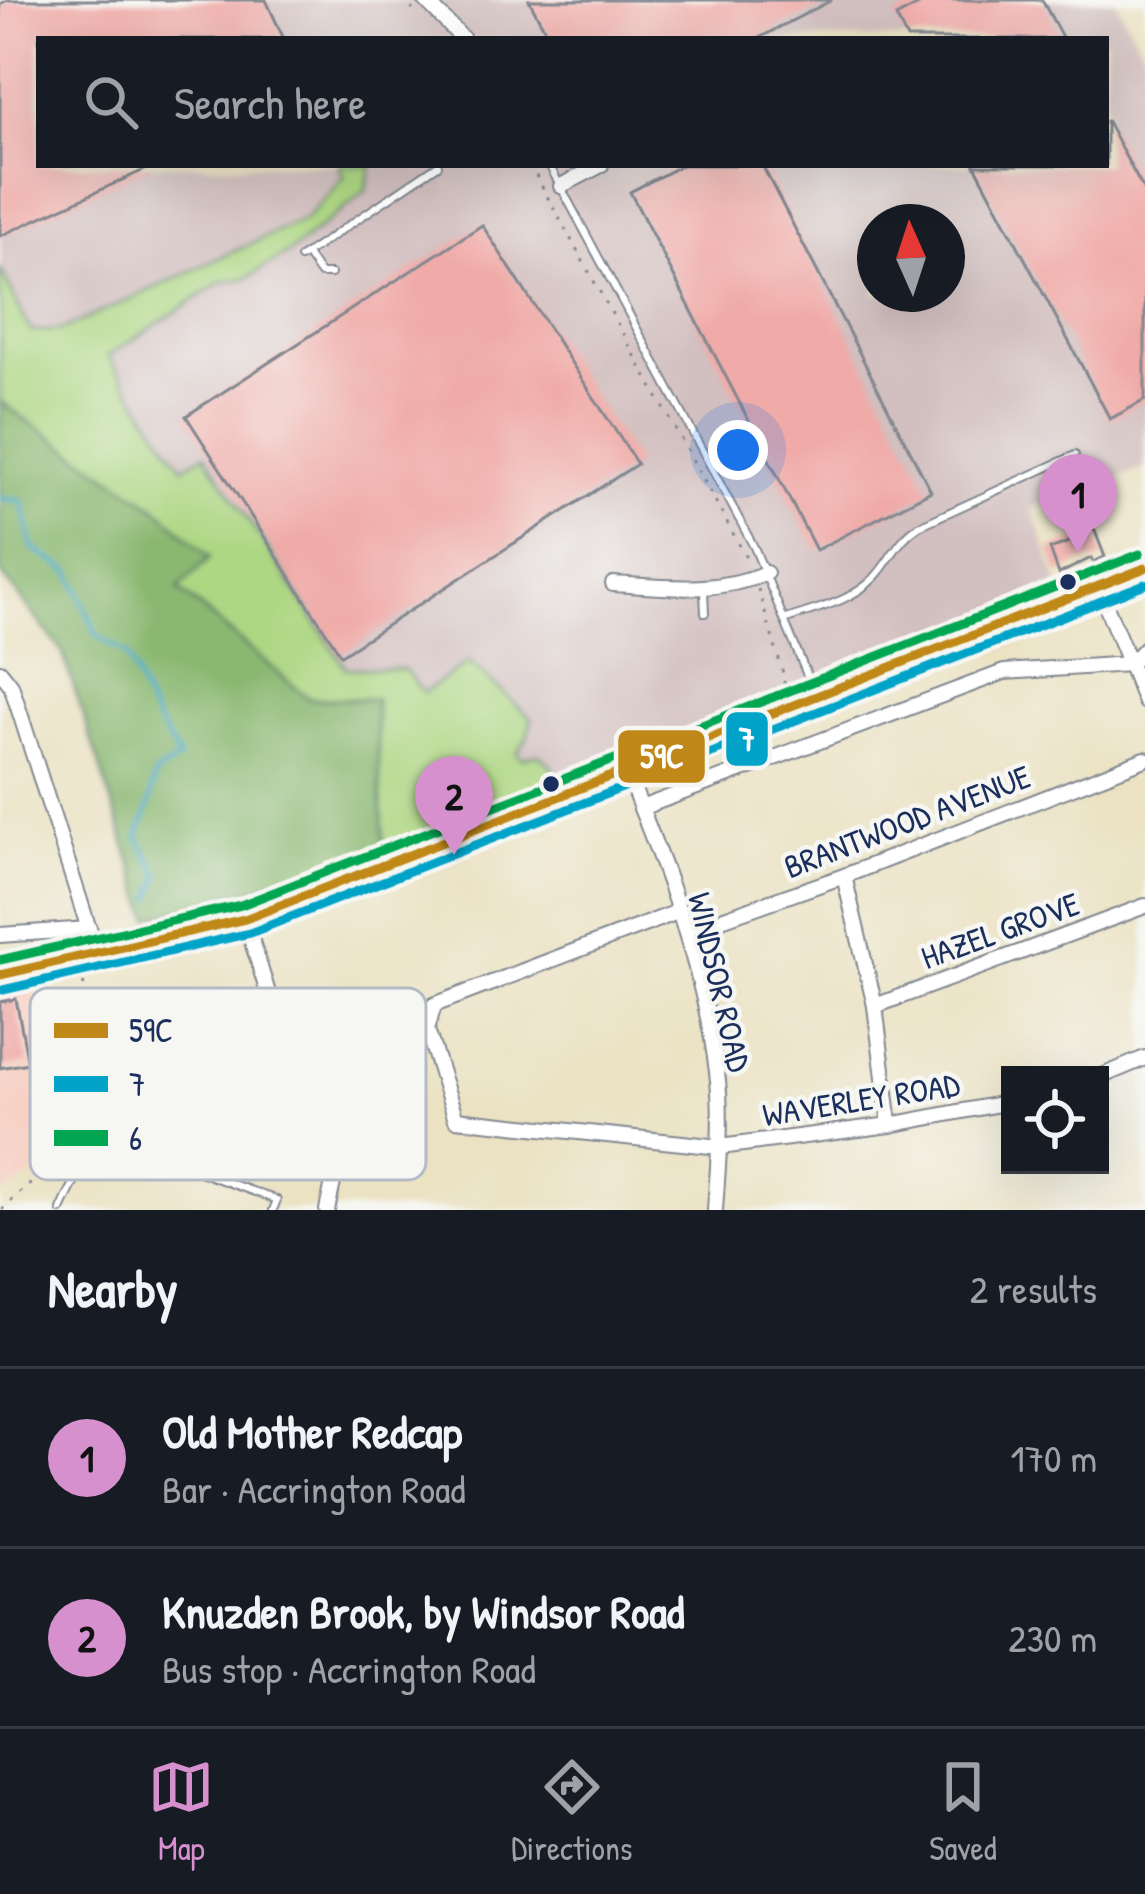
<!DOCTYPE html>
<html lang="en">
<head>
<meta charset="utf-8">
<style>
  body { margin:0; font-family:"Patrick Hand",sans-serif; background:#242831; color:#f1f3f6 }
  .controls { position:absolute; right:36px; bottom:36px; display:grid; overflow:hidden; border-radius:0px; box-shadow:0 12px 48px #0002 }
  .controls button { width:108px; height:108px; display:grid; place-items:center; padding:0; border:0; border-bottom:3px solid #363941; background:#171b24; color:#f1f3f6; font:60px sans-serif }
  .compass { position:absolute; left:857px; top:204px; width:108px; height:108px; border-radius:50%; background:#171b24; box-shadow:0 12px 48px #0002; rotate:357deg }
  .you { position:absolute; left:738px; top:450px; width:42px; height:42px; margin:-30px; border:9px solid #fff; border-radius:50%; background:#1a73e8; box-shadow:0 0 0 18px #1a73e833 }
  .badge { display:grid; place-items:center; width:78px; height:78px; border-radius:50%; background:#d690ce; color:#111; font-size:39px; font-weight:700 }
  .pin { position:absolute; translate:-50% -99px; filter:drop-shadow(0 3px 6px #0008) }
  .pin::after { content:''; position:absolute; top:63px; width:42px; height:36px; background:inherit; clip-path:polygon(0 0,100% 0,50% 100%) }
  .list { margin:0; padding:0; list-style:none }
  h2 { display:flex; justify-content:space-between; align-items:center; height:156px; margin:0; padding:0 48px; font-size:51px }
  h2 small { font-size:39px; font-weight:400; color:#9ea1a6 }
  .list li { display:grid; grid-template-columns:78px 1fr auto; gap:36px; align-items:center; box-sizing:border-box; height:180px; padding:0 48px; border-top:3px solid #363941 }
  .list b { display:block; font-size:45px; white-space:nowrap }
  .list p { margin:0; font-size:39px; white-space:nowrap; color:#9ea1a6 }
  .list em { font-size:39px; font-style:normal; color:#9ea1a6 }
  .icon { flex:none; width:66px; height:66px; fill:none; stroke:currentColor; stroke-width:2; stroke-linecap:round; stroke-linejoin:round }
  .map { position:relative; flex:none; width:1145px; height:1210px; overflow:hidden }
  .search { position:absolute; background:#171b24; box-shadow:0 12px 48px #0002; left:36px; right:36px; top:36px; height:132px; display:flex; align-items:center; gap:30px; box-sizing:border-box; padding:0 42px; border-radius:0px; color:#9ea1a6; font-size:45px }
  .sheet { height:516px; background:#171b24 }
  nav { display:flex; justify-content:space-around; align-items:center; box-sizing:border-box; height:168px; border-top:3px solid #363941; background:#171b24; font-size:33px; color:#9ea1a6 }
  nav a { display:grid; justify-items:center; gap:6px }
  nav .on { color:#d690ce }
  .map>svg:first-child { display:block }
  .built { fill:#f7d1c6 }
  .industrial { fill:#d2bfbf; fill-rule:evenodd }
  .green { fill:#aed783; stroke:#648370; stroke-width:3 }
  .forest { fill:#8ab871; stroke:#527468; stroke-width:3 }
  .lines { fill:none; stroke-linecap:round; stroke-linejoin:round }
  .stream { stroke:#4aaac9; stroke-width:4.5 }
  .building { fill:#f0aaa7 }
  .service-casing { stroke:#838890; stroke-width:10 }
  .minor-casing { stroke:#838890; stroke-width:18 }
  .primary-casing { stroke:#838890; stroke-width:26 }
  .path { stroke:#838890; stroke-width:3; stroke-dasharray:3 9; stroke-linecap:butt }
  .service { stroke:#fff; stroke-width:6 }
  .minor { stroke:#fff; stroke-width:14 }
  .primary { stroke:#fff; stroke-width:21 }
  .bus-1-casing { stroke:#f6f6f2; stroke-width:18 }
  .bus-2-casing { stroke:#f6f6f2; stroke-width:18 }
  .bus-3-casing { stroke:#f6f6f2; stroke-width:18 }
  .bus-1 { stroke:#c08818; stroke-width:9 }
  .bus-2 { stroke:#01a3c8; stroke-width:9 }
  .bus-3 { stroke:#00a651; stroke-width:9 }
  .bus-dot { fill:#1b2f5e; stroke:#f6f6f2; stroke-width:4.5 }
  .labels { text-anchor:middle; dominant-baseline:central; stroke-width:9; stroke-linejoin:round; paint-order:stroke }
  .street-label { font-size:33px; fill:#1b2f5e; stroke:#f6f6f2 }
  .key { fill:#f6f6f2; stroke:#b4bac6; stroke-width:3 }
  .key-label { font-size:33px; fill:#1b2f5e }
  .line-badge { stroke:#f6f6f2; stroke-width:4.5 }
  .badge-label { font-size:33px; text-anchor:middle; font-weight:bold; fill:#fff }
</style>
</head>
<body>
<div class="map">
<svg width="1145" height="1210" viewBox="0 0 1145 1210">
  <rect width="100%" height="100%" fill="#f6f6f2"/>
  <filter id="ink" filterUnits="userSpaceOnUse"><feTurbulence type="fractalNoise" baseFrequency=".00833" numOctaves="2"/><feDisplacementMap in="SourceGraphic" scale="24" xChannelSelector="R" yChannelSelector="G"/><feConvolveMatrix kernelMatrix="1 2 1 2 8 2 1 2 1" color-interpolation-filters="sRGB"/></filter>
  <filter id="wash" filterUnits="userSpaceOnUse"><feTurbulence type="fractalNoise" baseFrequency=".004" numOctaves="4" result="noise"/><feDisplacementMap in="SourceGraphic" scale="48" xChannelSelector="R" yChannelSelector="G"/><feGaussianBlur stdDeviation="2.7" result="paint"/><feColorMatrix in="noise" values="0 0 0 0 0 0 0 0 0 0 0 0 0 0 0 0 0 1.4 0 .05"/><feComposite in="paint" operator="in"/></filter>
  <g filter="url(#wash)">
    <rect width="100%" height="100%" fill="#ebe2c2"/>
    <polygon class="built" points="21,987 42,1000 66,1152 4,1193 0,1191 0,992"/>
    <path class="industrial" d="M0,0H1115L1145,54V468L1032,508L1059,585L384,851L375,699H309L0,401ZM39,39H1106V165H39ZM875,222H947V294H875Z"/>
    <polygon class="green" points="339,165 372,165 365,192 290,252 247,278 222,282 108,356 183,467 205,454 346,668 404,669 423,693 469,662 532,719 527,738 517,753 521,758 538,754 551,765 554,775 552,782 384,851 375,699 309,699 177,588 209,556 0,401 0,268 31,332 62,330 307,218 344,177"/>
    <polygon class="forest" points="0,402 157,508 210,557 178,589 309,699 375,699 384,851 150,918 62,651 0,572"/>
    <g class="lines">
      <polyline class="stream" points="0,498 22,501 33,548 71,572 97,635 127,655 148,706 179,759 155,774 150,803 138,837 160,876 152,899"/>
    </g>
    <g id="blocks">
      <g class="building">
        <polygon points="8,0 266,0 284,39 39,39 39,165 155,165 0,236 0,4"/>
        <polygon points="529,0 832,0 757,39 550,39"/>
        <polygon points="928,0 1042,0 1063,39 907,39 896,17"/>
        <polygon points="1106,120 1145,193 1145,400 1110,419 975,165 1106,165"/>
        <polygon points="682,165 762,165 931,491 816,550 630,192"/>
        <polygon points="482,225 637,464 341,655 186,416"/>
        <polygon points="1093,526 1105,557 1093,562 1091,558 1059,574 1050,549 1086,536 1084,530"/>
        <polygon points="16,999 28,1063 0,1068 0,1002"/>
      </g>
    </g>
  </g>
  <g filter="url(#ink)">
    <use href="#blocks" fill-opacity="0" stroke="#838890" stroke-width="3"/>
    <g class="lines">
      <defs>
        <g id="service">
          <polyline points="549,165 754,547 814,692"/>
          <polyline points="306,254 320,274 331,274"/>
          <polyline points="300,258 438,165"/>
          <polyline points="704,591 705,613"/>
          <path d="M784,620C814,609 851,602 874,578C891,560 897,540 919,526L1075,455"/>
          <path d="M61,1210C80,1167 93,1147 144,1152L277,1200L273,1210"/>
        </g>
        <g id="minor">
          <polyline points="425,0 463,39"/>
          <polyline points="561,186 601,165"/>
          <path d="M613,584C664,587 717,594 766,573"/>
          <polyline points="1098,586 1145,702"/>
          <polyline points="0,671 11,685 89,929 103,953"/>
          <path d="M627,773C666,869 704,968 717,1072C723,1117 718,1165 715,1210"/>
          <polyline points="641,808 1004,672 1130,664 1145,648"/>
          <polyline points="844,876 875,1006 890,1125"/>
          <polyline points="680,911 434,1005 427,1030 456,1119 720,1147 890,1125 1010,1102"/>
          <polyline points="245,919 305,1112 327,1142 336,1169 327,1210"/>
          <polyline points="687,931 844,876 1145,759"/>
          <polyline points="0,935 89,929"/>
          <polyline points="875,1006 1145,906"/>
          <polyline points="1100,1077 1145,1058"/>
        </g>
        <polyline id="primary" points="0,975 245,919 627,773 815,694 1145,568"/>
      </defs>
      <use href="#service" class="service-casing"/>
      <use href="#minor" class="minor-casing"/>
      <use href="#primary" class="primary-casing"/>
      <g class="path">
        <polyline points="403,0 413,10"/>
        <polyline points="530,165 746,557"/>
        <polyline points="758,589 785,680 782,688"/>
        <path d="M2,1210L27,1186L74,1160C89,1099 95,1038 82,976"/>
      </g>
      <use href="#service" class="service"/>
      <use href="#minor" class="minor"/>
      <use href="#primary" class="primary"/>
      <defs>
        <polyline id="bus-1" points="0,975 245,919 1145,568"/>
        <polyline id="bus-2" points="3,990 250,933 1145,584"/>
        <polyline id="bus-3" points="0,960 241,905 1140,554"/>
      </defs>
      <use href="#bus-1" class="bus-1-casing"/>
      <use href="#bus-2" class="bus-2-casing"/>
      <use href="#bus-3" class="bus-3-casing"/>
      <use href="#bus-1" class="bus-1"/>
      <use href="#bus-2" class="bus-2"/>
      <use href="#bus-3" class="bus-3"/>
    </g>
  </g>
  <g class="bus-dot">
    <circle cx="1068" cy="582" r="10"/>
    <circle cx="551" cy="784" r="10"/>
  </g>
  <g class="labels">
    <g class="street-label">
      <text transform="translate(907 821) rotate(-21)">BRANTWOOD AVENUE</text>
      <text transform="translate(1000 930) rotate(-20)">HAZEL GROVE</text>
      <text transform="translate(720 982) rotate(77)">WINDSOR ROAD</text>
      <text transform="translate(861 1099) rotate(-9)">WAVERLEY ROAD</text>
    </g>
  </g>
  <rect x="30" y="988" width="396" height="192" rx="18" class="key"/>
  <rect x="54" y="1023" width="54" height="15" fill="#c08818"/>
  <rect x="54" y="1076" width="54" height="16" fill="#01a3c8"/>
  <rect x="54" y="1130" width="54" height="16" fill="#00a651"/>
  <g class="key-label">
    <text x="129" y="1042">59C</text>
    <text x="129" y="1096">7</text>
    <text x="129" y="1150">6</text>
  </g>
  <g class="line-badge">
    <rect x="724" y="710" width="46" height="58" rx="12" fill="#01a3c8"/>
    <rect x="616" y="728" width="91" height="57" rx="12" fill="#c08818"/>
  </g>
  <g class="badge-label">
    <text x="747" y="751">7</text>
    <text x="662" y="768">59C</text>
  </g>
</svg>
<div class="controls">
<button><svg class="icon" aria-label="locate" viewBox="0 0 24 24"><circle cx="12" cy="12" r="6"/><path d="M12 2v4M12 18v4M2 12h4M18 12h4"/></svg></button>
</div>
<svg class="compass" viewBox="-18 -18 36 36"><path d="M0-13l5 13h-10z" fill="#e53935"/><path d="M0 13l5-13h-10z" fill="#9ea1a6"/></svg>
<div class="you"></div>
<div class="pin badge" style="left:1078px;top:553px">1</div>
<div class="pin badge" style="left:454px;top:855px">2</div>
<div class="search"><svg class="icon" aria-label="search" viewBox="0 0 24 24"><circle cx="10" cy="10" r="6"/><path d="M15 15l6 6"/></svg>Search here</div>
</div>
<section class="sheet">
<h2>Nearby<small>2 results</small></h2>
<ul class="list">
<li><span class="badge">1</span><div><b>Old Mother Redcap</b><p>Bar · Accrington Road</p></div><em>170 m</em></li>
<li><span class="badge">2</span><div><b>Knuzden Brook, by Windsor Road</b><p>Bus stop · Accrington Road</p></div><em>230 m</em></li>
</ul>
</section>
<nav>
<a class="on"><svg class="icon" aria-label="map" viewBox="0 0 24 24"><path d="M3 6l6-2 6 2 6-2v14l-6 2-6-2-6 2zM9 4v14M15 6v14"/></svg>Map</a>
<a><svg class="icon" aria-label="directions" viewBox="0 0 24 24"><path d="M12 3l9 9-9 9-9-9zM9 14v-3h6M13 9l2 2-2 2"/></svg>Directions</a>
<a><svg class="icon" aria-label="saved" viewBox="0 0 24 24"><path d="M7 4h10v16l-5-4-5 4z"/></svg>Saved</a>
</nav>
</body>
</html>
